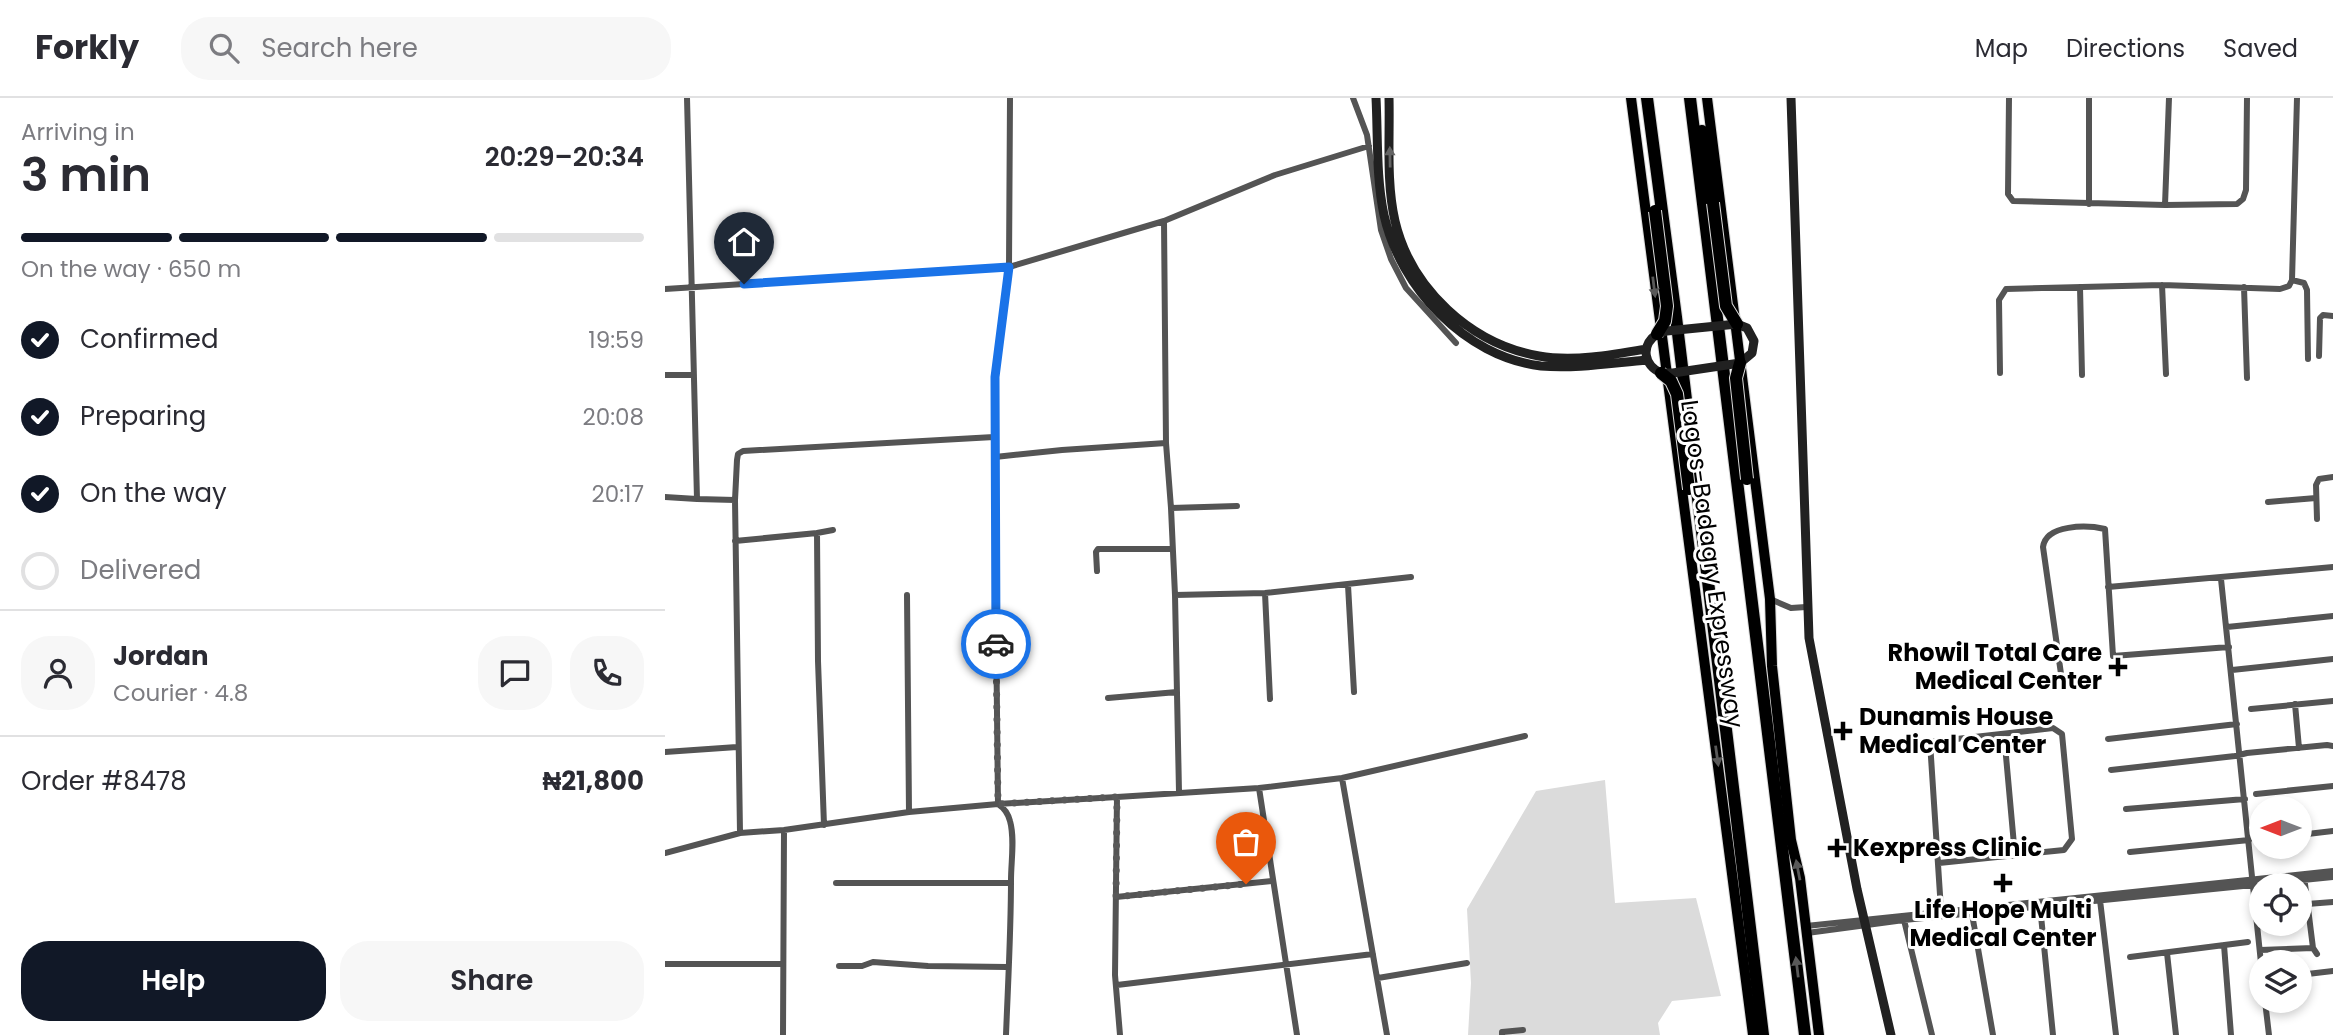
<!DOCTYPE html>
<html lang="en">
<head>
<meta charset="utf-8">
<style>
  :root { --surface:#fff; --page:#f7f7f7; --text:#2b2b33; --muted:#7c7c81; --line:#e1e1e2; --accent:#111827 }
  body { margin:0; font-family:Poppins,sans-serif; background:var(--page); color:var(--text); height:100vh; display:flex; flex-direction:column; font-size:26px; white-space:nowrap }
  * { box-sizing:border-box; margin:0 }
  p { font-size:23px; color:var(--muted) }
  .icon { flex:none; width:38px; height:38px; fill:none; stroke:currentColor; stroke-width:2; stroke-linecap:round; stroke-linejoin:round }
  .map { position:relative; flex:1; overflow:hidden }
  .side { display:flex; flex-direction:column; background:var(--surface); width:665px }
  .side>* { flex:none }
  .needle { width:46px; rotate:270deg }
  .tools { position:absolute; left:1584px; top:698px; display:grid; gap:14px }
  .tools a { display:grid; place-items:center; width:63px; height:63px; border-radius:50%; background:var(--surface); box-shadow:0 4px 10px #0003; font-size:35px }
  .pin { position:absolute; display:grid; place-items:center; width:60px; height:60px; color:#fff; margin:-72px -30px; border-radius:50% 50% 50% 0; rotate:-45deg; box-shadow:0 0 7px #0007 }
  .pin .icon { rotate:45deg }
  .courier { position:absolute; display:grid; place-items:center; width:70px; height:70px; margin:-35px; border:5px solid #1a73e8; border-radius:50%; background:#fff; color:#222; box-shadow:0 2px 9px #0007 }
  .headline em { font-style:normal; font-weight:600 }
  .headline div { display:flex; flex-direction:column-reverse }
  .headline { display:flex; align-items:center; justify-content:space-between; height:119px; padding:0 21px }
  h1 { font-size:46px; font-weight:600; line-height:52px }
  .bar { display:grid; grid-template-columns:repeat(4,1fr); gap:10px 7px; align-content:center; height:84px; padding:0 21px }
  .bar i { height:9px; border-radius:5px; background:var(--line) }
  .bar .current { background:var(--accent) }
  .bar p { grid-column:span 4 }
  .line { display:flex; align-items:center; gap:18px; padding:0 21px; border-top:2px solid var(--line) }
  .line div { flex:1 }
  .round { display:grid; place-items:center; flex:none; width:74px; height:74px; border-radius:28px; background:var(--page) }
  ol { padding:0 21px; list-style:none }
  li { display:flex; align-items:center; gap:21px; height:77px }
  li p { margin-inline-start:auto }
  li .icon { padding:7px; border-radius:50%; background:var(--accent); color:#fff; stroke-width:4 }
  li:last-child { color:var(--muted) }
  li i { width:38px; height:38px; border:4px solid var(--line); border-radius:50% }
  .primary-button { display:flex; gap:14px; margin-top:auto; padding:14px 21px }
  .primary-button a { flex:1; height:80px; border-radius:28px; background:var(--accent); color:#fff; font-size:28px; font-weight:600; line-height:80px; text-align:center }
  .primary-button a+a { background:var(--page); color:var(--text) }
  header { display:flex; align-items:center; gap:42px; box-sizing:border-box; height:98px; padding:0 35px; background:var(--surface); border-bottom:2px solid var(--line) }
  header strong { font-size:33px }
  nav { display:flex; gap:38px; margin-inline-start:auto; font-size:24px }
  .search { width:490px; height:63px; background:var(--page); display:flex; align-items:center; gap:18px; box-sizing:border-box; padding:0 24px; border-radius:28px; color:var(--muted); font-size:26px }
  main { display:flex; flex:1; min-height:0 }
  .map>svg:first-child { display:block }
  .green { fill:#dbdbdb }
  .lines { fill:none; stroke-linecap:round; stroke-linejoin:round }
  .primary-casing { stroke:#dbdbdb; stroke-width:12 }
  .highway-casing { stroke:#dbdbdb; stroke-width:14 }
  .street { stroke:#545454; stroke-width:6 }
  .secondary { stroke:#212121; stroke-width:9 }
  .primary { stroke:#000; stroke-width:10 }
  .highway { stroke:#000; stroke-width:12 }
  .highway-bridge-casing { stroke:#dbdbdb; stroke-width:14; stroke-linecap:butt }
  .secondary-bridge { stroke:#212121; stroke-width:9 }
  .highway-bridge { stroke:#000; stroke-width:12 }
  .oneway { fill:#646464 }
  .oneway2 { fill:#595959 }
  .done { stroke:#595959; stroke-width:7; stroke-dasharray:0 12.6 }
  .route { stroke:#1a73e8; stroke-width:9 }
  .poi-dot { fill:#000; stroke:#fff; stroke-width:2.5 }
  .labels { text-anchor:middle; stroke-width:6; stroke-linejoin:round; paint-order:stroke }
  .street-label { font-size:24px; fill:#000; stroke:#fff }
  .poi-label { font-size:24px; font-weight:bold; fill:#000; stroke:#fff; text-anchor:start }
</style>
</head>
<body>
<header>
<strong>Forkly</strong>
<div class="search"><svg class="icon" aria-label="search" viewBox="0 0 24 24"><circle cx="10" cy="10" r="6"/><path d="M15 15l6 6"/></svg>Search here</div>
<nav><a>Map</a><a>Directions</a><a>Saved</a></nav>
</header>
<main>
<section class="side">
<div class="headline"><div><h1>3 min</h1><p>Arriving in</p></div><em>20:29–20:34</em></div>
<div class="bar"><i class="current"></i><i class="current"></i><i class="current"></i><i></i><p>On the way · 650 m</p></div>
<ol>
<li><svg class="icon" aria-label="check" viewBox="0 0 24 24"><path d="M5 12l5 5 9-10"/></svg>Confirmed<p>19:59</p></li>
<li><svg class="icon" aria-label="check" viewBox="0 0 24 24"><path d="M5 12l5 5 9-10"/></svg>Preparing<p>20:08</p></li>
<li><svg class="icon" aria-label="check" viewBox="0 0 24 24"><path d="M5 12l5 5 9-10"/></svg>On the way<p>20:17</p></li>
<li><i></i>Delivered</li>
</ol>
<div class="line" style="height:126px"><a class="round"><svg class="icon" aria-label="person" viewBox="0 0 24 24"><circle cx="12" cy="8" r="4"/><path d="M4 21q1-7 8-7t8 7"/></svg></a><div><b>Jordan</b><p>Courier · 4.8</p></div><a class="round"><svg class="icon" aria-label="chat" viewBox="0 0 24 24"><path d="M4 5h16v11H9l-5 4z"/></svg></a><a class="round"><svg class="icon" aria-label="phone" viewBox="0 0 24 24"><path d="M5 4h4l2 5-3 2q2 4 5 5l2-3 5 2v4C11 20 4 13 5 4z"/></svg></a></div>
<div class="line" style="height:91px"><div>Order #8478</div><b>₦21,800</b></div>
<div class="primary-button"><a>Help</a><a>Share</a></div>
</section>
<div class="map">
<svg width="1668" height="937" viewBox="0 0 1668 937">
  <rect width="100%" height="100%" fill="#fff"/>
  <path class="green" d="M940,682L950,805L1031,800L1056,898L1007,903L993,925L995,937H803L806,885L802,811L871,693Z"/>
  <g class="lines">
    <defs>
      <path id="primary" d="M966,0L1088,937
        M1042,0L1105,501L1107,568L1126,742L1135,780L1154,937"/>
      <path id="highway" d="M982,0L1011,219L1098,937
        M1025,0L1140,937
        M1037,33L1048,105"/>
    </defs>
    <use href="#primary" class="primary-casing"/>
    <use href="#highway" class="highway-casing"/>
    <path class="street" d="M22,0L32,401L70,402L75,735
      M688,0L702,37L716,132L726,161L741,190L791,245
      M1344,0L1343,96L1348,103L1500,107L1572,106L1578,101L1581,92L1582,0
      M1424,106V0
      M1500,107L1504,0
      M499,123L501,345L506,410L510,497
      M1627,182L1639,185L1642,192L1643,261
      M1497,187L1501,276
      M1415,189L1417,277
      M1579,189L1582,280
      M0,191L344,169L499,123L610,77L704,48
      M1654,258L1655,220L1658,217L1668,218
      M1335,275L1334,202L1341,191L1497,187L1615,191L1624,188L1627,182L1632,0
      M0,277H29
      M330,359L397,352L501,345
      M0,399L32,401
      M70,402L72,362L73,356L78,353L329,339
      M1603,404L1651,400
      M506,410L572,408
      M1652,421L1651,387L1654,381L1668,379
      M152,435L168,432
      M70,443L152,435L153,563L159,727
      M432,473L431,454L433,451H507
      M1556,481L1596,865
      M683,487L689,594
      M1443,489L1668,469
      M600,495L605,601
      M242,497L244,714
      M1105,501L1126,510L1141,509
      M1562,529L1668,518
      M1567,572L1668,561
      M1398,590L1378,449C1381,426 1422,427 1440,431L1448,558L1564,549
      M443,600L512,594
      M1630,606L1634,650
      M1586,611L1668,603
      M1339,636L1350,758
      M1443,641L1572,626
      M0,654L72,649
      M1446,672L1570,658L1582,655L1662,647L1668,648
      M677,680L722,937
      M594,690L632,937
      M514,694L510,497L600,495L746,479
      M1591,696L1668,688
      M1461,711L1580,701
      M1634,737L1668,733
      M1465,754L1584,742
      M0,755L75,735L119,732L244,714L333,706L452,699
      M1274,765L1399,752L1407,741L1397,636L1388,630L1265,644L1276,812
      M1639,778L1648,850L1652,856
      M171,785H346
      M451,799L607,783
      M1435,802L1451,937
      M1642,806L1668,804
      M1375,808L1388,937
      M1307,816L1328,937
      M1239,822L1267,937
      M1141,828L1668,773
      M1142,835L1239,822L1668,779
      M1559,847L1566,937
      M1595,852L1648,850
      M1502,855L1511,937
      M1465,859L1583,844
      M0,866H117
      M174,868H197L208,864L263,868L342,869
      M1634,877L1668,873
      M713,880L802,865
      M452,887L708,856
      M1600,903L1604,937
      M118,937L119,732
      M341,937C343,885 346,833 346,782C346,763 350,741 345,723C343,715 339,710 333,706L329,339L330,279L344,169L345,0
      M455,937L450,877L452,699L594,690L677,680L860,638
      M837,937V934L858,932"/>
    <path class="secondary" d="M711,0C713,38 711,80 719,117C735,189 800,259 876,268C910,271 947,265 982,262
      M724,0C725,40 721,84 730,123C746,191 806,246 874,258C908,264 947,257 981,251
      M1126,0L1144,540L1192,791L1226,937
      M1072,226L1082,230L1089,243L1087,255L1075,265
      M992,236C975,248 979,267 996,275"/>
    <use href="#primary" class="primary"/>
    <use href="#highway" class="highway"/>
    <defs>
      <path id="highway-bridge" d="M1048,105L1061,208L1072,226
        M990,113L1002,208L1000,223L992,236
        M1075,265L1071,280L1082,381
        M996,275L1006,283L1012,296L1024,391"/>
    </defs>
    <use href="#highway-bridge" class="highway-bridge-casing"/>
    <path class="secondary-bridge" d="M992,236L1002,233L1072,226
      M996,275H1008L1075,265"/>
    <use href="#highway-bridge" class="highway-bridge"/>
  </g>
  <defs><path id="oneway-solid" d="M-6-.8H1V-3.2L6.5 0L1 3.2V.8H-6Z" transform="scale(1.75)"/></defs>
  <use class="oneway" href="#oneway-solid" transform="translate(725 59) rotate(-91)"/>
  <g class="oneway2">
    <use href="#oneway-solid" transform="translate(989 189) rotate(83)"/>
    <use href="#oneway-solid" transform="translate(1052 658) rotate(82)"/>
    <use href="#oneway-solid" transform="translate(1133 772) rotate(-101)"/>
    <use href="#oneway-solid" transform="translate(1132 869) rotate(-97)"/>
  </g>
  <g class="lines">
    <path class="done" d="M331,546L333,706L452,699L451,799L581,786"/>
    <path class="route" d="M79,186L344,169L330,279L331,546"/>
  </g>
  <g class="poi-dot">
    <path d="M1449.5 558.5h7v7h7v7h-7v7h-7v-7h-7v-7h7z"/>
    <path d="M1174.5 622.5h7v7h7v7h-7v7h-7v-7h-7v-7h7z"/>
    <path d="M1168.5 739.5h7v7h7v7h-7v7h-7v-7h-7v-7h7z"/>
    <path d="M1334.5 774.5h7v7h7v7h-7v7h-7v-7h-7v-7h7z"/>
  </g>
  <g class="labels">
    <g class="street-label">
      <text transform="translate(1047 466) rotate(82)" y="8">Lagos-Badagry Expressway</text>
    </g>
    <g class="poi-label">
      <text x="1437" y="563" text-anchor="end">Rhowil Total Care<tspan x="1437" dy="28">Medical Center</tspan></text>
      <text x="1194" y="627">Dunamis House<tspan x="1194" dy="28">Medical Center</tspan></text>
      <text x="1188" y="758">Kexpress Clinic</text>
      <text x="1338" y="820" text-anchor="middle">Life Hope Multi<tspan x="1338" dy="28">Medical Center</tspan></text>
    </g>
  </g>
</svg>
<div class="tools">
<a><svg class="needle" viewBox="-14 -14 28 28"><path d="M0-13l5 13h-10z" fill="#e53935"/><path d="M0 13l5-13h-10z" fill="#7c7c81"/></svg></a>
<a><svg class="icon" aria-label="locate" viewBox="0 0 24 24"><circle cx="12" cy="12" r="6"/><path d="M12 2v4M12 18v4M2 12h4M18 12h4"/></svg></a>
<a><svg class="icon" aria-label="layers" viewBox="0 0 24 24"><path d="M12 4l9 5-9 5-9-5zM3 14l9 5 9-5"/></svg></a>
</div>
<div class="pin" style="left:581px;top:786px;background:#ea580c"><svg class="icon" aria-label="bag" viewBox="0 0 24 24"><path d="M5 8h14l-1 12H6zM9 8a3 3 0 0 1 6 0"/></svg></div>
<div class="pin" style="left:79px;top:186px;background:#1f2937"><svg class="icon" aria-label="home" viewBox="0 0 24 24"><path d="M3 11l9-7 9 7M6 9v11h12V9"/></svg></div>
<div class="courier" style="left:331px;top:546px"><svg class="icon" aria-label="car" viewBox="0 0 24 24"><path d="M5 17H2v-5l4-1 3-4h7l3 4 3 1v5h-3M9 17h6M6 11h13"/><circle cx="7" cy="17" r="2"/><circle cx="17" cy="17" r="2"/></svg></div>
</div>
</main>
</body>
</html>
